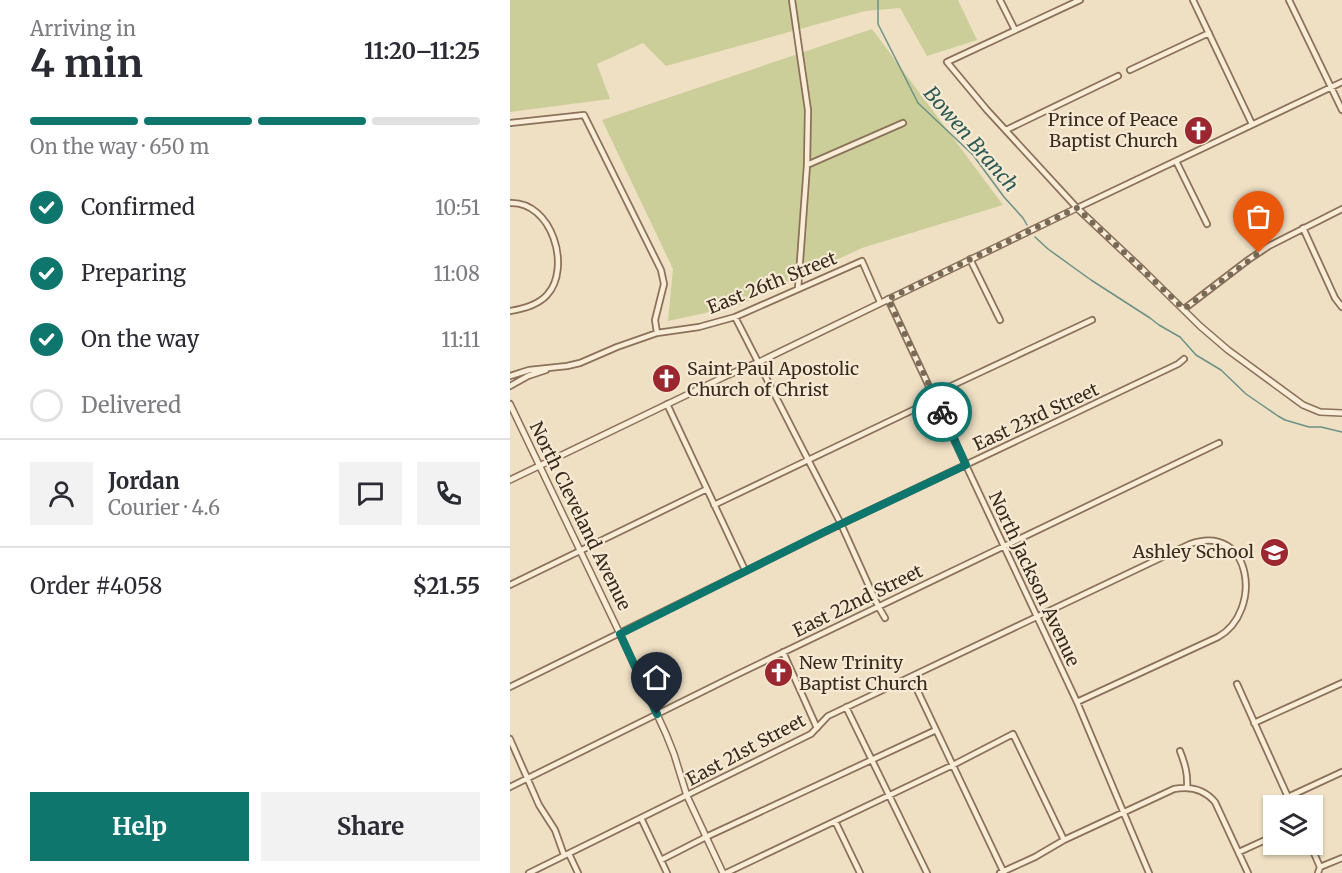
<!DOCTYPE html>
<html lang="en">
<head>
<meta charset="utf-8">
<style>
  :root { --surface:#fff; --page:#f2f2f3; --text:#2b2b33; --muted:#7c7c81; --line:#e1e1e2; --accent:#0f766e }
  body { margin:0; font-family:Merriweather,serif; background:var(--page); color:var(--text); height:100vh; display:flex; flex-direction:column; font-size:22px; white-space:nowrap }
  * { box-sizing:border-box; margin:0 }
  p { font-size:20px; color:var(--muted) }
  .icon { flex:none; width:33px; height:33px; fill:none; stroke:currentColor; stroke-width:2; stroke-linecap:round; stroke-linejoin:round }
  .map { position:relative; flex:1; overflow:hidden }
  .side { display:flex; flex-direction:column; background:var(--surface); width:510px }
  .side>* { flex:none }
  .fabs { position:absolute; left:753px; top:795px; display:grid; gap:12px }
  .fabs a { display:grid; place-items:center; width:60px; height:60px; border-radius:0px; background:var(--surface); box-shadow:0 2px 4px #0004; font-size:30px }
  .pin { position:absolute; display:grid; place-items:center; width:51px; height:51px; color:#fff; margin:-62px -26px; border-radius:50% 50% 50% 0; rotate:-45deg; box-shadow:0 0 6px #0007 }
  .pin .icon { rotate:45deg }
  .courier { position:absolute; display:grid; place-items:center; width:60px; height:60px; margin:-30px; border:4px solid #0f766e; border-radius:50%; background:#fff; color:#222; box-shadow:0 2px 8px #0007 }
  .overview em { font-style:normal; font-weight:700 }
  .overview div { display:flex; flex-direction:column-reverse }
  .overview { display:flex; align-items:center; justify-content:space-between; height:102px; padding:0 30px }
  h1 { font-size:39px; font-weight:700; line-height:45px }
  .bar { display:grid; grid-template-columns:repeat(4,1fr); gap:9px 6px; align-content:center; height:72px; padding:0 30px }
  .bar i { height:8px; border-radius:4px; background:var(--line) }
  .bar .current { background:var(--accent) }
  .bar p { grid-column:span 4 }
  .line { display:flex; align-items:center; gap:15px; padding:0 30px; border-top:2px solid var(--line) }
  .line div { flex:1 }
  .round { display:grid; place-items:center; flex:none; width:63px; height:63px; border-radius:0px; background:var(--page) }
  ol { padding:0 30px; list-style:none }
  li { display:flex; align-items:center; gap:18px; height:66px }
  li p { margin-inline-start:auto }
  li .icon { padding:6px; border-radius:50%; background:var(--accent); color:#fff; stroke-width:4 }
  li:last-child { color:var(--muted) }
  li i { width:33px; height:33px; border:3px solid var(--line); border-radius:50% }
  .cta { display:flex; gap:12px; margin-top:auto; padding:12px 30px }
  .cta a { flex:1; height:69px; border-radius:0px; background:var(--accent); color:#fff; font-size:24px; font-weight:700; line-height:69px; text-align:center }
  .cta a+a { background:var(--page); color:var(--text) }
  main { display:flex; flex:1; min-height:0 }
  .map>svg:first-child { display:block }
  .green { fill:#cbce98 }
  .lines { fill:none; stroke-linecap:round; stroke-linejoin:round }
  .stream { stroke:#6c9186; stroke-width:1.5 }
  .minor-casing { stroke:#8b715a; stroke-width:8 }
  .tertiary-casing { stroke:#8b715a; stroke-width:8 }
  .minor { stroke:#faedd8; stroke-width:4.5 }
  .tertiary { stroke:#faedd8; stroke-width:5 }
  .done { stroke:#796a58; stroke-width:6; stroke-dasharray:0 10.8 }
  .route { stroke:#0f766e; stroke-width:8 }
  .labels { text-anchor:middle; stroke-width:4.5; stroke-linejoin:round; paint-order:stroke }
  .poi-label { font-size:18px; fill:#3a2a1e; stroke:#f6ead4; text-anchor:end }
  .street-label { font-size:18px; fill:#3a2a1e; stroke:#f6ead4 }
  .water-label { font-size:20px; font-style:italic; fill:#2d5a54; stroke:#f6ead4 }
</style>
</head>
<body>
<main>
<section class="side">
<div class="overview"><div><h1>4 min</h1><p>Arriving in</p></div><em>11:20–11:25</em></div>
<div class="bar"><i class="current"></i><i class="current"></i><i class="current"></i><i></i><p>On the way · 650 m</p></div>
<ol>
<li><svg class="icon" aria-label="check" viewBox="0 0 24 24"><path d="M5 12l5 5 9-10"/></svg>Confirmed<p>10:51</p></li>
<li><svg class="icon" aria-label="check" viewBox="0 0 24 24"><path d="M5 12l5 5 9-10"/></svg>Preparing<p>11:08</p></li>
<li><svg class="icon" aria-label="check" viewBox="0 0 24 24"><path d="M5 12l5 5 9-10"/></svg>On the way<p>11:11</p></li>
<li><i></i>Delivered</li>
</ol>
<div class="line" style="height:108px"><a class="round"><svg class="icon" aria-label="person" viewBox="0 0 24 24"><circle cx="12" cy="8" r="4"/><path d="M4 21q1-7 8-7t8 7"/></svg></a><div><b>Jordan</b><p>Courier · 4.6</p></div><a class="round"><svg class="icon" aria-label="chat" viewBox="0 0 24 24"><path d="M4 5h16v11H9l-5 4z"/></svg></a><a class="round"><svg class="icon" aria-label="phone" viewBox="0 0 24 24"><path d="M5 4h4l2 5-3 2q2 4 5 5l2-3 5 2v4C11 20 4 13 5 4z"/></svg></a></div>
<div class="line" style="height:78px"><div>Order #4058</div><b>$21.55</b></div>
<div class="cta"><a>Help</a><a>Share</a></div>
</section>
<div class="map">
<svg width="832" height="873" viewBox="0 0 832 873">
  <rect width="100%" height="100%" fill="#efe0c4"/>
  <path class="green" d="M0,0H448L467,40L417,56L390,8L355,11L156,66L133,43L87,64L100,99L0,112Z
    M362,29L493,205L352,248L227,306L158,321L163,269L92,120Z"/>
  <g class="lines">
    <path class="stream" d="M368,0V24L408,103L463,155L494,197L513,218L517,225
      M525,237L538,249L581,280L640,318L649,325L670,337L686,355L711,370L736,394L768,416L775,420L799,427H811L832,432"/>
    <defs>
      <path id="minor" d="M282,0L298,110L297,165L288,289
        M490,0L505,30
        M570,0L437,62L477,110L567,208L832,82
        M683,0L742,124
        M779,0L832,110
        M620,70L699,33
        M0,123L74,115L151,270L154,284L145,320L147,333
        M496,130L608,76
        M666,161L697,224
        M297,165L393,123
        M0,203C42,201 62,268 37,295C28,305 13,309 0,311
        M793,228L825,298L832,307
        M460,259L490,320
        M378,299L567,702L639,873
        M674,309L738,260L759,246L832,209
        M225,317L331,524L368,606L375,618
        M0,376L19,370L57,366L70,363L107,347L147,333L189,327L225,317L352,261L370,302
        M0,386L18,376L36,370
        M424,394L582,320
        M157,404L235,570
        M204,505L426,399
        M0,585L197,489
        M273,652L307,728
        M401,677L494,873
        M727,684L782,806
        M0,687L331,524L668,364L674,359
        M336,707L417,873
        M744,723L832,683
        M0,739L29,805L45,830L54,855
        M670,751C675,764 678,774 677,787
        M0,787L224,676L709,443
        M778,797L832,772
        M131,818L157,873
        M325,821L350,873
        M800,844L810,867L808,873
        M729,852L764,836
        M59,854L68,873
        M151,860L196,837L426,730
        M810,867L832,858
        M19,873L301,734L318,716L680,544C743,522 753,612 708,637L567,702
        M216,873L443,765L503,734L554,840
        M490,873L525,857L554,840L664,789C680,786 694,789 705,802L738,873"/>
      <path id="tertiary" d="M0,404L110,634L156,734L164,754L177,796L213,873
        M0,480L218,375L249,362L567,208L633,270L690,326L718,350L793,405L810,412L832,413"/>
    </defs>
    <use href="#minor" class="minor-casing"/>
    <use href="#tertiary" class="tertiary-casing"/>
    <use href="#minor" class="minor"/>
    <use href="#tertiary" class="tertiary"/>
  </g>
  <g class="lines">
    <path class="done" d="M432,412L378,299L567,208L674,309L749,253"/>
    <path class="route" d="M147,714L110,634L312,533L456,465L432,412"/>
  </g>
  <defs>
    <symbol id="church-disc" viewBox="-11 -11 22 22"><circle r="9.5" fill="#9b2831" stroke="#f6ead4"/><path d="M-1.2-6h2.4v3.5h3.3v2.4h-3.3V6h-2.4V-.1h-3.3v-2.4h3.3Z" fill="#fff"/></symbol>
    <symbol id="school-disc" viewBox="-11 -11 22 22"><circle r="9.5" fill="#9b2831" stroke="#f6ead4"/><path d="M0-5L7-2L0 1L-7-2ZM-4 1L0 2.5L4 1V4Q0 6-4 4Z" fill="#fff"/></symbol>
  </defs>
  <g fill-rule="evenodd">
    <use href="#church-disc" x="672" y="114" width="33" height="33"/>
    <use href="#church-disc" x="140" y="362" width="33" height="33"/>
    <use href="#school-disc" x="748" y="536" width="33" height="33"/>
    <use href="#church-disc" x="252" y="656" width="33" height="33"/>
  </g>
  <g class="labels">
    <g class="poi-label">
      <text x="668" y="126">Prince of Peace<tspan x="668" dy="21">Baptist Church</tspan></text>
      <text x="177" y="375" text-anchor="start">Saint Paul Apostolic<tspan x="177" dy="21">Church of Christ</tspan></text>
      <text x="744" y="558">Ashley School</text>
      <text x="289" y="669" text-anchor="start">New Trinity<tspan x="289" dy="21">Baptist Church</tspan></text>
    </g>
    <g class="street-label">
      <text transform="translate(262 283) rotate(-22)" y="6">East 26th Street</text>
      <text transform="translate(526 417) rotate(-25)" y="6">East 23rd Street</text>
      <text transform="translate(70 516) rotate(64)" y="6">North Cleveland Avenue</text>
      <text transform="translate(524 579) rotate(65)" y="6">North Jackson Avenue</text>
      <text transform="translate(348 601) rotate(-26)" y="6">East 22nd Street</text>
      <text transform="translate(236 750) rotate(-28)" y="6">East 21st Street</text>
    </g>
    <g class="water-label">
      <text transform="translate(461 139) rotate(49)" y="7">Bowen Branch</text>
    </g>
  </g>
</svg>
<div class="fabs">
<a><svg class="icon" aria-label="layers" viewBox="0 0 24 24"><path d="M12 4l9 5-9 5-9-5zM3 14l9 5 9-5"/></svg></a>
</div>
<div class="pin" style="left:749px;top:253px;background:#ea580c"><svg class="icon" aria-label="bag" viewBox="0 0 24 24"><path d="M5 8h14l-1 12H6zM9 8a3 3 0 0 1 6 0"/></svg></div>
<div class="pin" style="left:147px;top:714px;background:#1f2937"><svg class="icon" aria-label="home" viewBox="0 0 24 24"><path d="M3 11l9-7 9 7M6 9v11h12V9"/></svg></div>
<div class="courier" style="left:432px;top:412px"><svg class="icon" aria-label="bike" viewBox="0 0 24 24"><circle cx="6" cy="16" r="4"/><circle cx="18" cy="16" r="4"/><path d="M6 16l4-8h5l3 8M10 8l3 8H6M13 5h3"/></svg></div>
</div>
</main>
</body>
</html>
